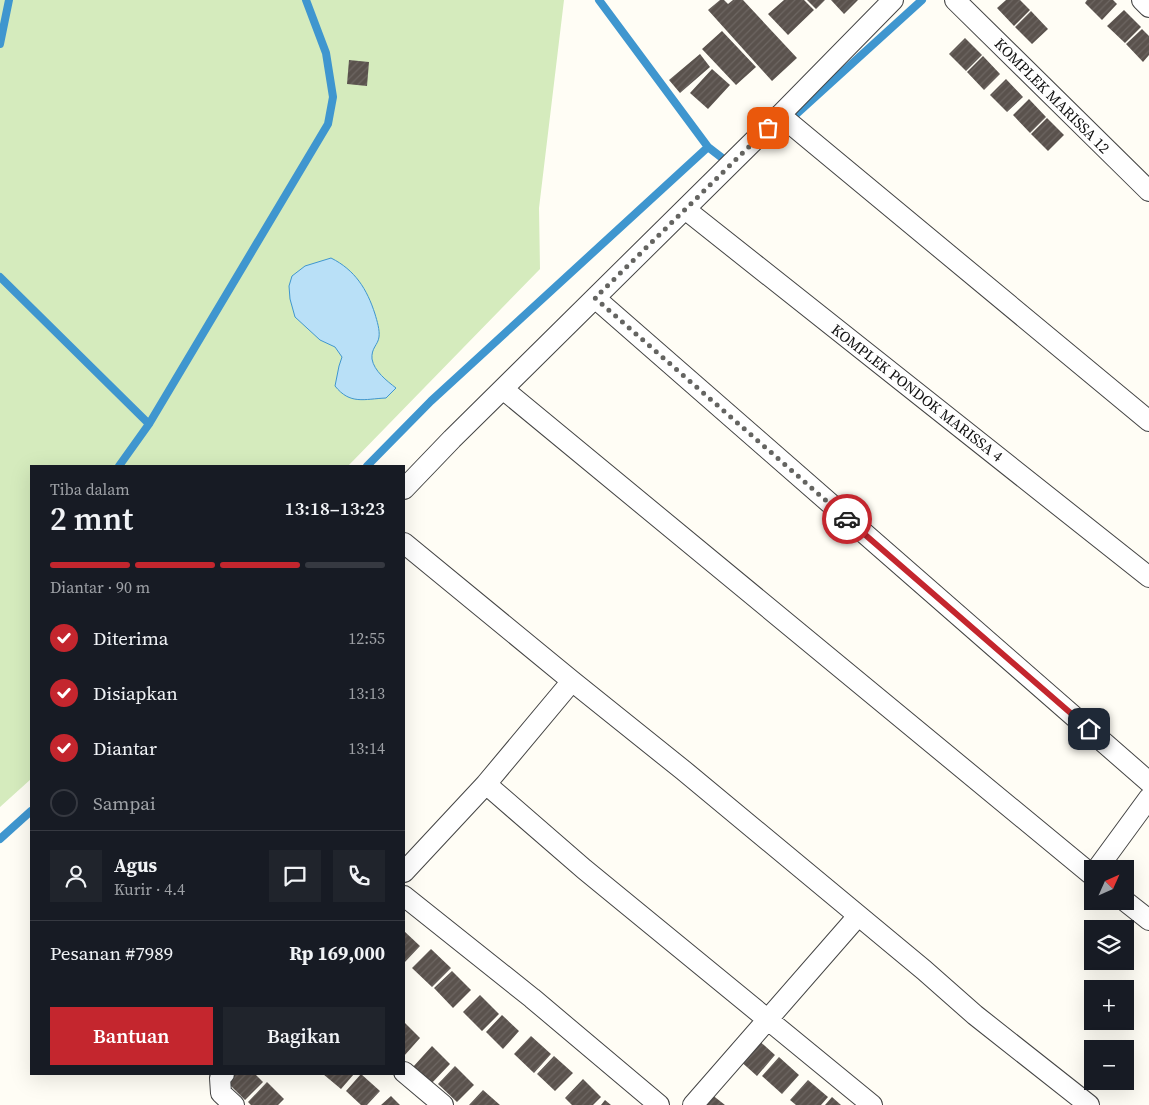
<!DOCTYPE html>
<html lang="id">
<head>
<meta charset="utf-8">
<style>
  :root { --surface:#171b24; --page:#20242c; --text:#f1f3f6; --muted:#9ea1a6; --line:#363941; --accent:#c4262e }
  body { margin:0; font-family:"Source Serif 4",serif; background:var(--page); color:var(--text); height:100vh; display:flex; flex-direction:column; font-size:19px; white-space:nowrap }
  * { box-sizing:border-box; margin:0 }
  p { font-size:16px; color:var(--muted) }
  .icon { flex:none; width:28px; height:28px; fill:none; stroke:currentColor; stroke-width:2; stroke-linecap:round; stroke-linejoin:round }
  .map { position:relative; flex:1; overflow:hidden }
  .side { position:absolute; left:30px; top:465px; width:375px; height:610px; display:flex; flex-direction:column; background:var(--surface); border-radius:0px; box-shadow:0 5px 20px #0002 }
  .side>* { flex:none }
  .needle { width:32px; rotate:45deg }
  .tools { position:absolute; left:1084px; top:860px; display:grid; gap:10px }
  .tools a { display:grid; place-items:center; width:50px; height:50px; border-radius:0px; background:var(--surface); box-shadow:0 5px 20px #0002; font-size:25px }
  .pin { position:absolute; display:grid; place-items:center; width:42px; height:42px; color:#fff; margin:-21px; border-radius:10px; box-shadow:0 2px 8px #0006 }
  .courier { position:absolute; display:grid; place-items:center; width:50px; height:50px; margin:-25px; border:4px solid #c4262e; border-radius:50%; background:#fff; color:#222; box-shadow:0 1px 6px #0007 }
  .summary em { font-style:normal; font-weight:600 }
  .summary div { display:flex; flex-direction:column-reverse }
  .summary { display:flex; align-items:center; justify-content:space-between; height:85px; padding:0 20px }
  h1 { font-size:32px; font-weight:600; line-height:38px }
  .bar { display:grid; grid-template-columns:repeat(4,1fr); gap:8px 5px; align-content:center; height:60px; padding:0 20px }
  .bar i { height:6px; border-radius:4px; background:var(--line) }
  .bar .current { background:var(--accent) }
  .bar p { grid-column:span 4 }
  .line { display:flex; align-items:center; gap:12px; padding:0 20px; border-top:1px solid var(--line) }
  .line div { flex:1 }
  .round { display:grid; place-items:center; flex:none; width:52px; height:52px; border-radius:0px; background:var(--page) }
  ol { padding:0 20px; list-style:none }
  li { display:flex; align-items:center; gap:15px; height:55px }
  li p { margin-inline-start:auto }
  li .icon { padding:5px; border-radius:50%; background:var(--accent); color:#fff; stroke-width:4 }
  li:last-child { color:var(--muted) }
  li i { width:28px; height:28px; border:2px solid var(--line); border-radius:50% }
  .action { display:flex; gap:10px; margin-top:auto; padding:10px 20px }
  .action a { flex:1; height:58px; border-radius:0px; background:var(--accent); color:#fff; font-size:20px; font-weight:600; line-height:58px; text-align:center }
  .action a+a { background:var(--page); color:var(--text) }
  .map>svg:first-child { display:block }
  .grass { fill:#d5ebbd }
  .water { fill:#b9e0f7; stroke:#3f96cf }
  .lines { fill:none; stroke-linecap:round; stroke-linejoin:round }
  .stream { stroke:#3f96cf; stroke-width:8 }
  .building { fill:url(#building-hatch) }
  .street-casing { stroke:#444; stroke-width:22 }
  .street { stroke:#fff; stroke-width:20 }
  .done { stroke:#646461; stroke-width:5; stroke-dasharray:0 9 }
  .route { stroke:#c4262e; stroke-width:6 }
  .labels { text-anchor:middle; stroke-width:5; stroke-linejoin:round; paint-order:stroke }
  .street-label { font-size:15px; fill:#111; stroke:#fff }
</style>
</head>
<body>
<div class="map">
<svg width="1149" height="1105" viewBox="0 0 1149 1105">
  <defs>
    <pattern id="building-hatch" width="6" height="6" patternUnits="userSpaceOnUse" patternTransform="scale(1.25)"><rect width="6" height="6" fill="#5a524d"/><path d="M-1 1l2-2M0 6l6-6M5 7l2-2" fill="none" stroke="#6d6662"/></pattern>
  </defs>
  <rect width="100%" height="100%" fill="#fffdf5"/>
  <path class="grass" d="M0,0H564L539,208L540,269L348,466H31V779L0,807Z"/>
  <path class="water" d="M331,258C355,270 367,289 375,314C377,321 380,330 379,337C378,345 371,348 372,359C374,371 387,381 396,388L386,398C364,399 350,405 335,386L339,366L342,357L335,347L320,340L295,317L290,299L289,286L292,276L305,266Z"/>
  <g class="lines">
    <path class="stream" d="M599,0L708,147L730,164
      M0,44L9,0
      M770,138L922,0
      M0,277L149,424
      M119,466L149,424L328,124L333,97L326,53L306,0
      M367,466L431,401L708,147
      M0,839L31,811"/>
  </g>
  <path class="building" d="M720,0H724L728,4L733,0H743L797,58L772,81L708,10Z
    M784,0H804L814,10L788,35L768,14Z
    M807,0H825L816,9Z
    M831,0H858L844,14Z
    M1006,0H1020L1030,10L1014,26L997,8Z
    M1087,0H1113L1117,4L1102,20L1085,3Z
    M1124,10L1141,27L1125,43L1107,26Z
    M1031,11L1048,29L1032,44L1015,27Z
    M1142,29L1149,36V55L1143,62L1126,44Z
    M722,31L756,67L736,85L702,49Z
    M965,38L982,55L966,71L949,54Z
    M700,54L710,67L680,93L669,80Z
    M983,56L1000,74L984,90L967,72Z
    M349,60L369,62L367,86L347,84Z
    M712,69L730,85L708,109L690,93Z
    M1006,79L1023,97L1007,112L990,95Z
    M1029,99L1046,117L1030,133L1013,115Z
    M1047,118L1064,135L1048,151L1031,134Z
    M404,931L420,946L404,963Z
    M431,949L451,968L432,987L412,968Z
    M452,971L471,990L453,1008L434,988Z
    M480,995L499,1014L482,1031L463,1012Z
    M502,1015L519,1031L503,1049L486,1032Z
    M404,1022L420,1038L404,1056Z
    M531,1036L551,1054L534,1073L514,1054Z
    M756,1038L775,1055L757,1076L738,1059Z
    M432,1046L450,1064L431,1084L413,1067Z
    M554,1056L573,1073L555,1091L537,1074Z
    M779,1057L799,1075L782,1094L762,1076Z
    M455,1066L474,1085L457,1102L438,1084Z
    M234,1074H255L263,1082L245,1100L226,1081Z
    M323,1074H354L341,1089Z
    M361,1074L380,1091L367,1105H361L346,1091Z
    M583,1079L601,1097L593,1105H572L565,1098Z
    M808,1080L828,1097L821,1105H796L790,1100Z
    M267,1082L284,1099L278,1105H251L248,1102Z
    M483,1090L500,1105H469Z
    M711,1094L725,1105H702Z
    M391,1096L400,1105H381Z
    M832,1097L841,1105H825Z
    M605,1100L611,1105H601Z"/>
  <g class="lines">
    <defs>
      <path id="street" d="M955,0L1149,191
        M1142,0L1149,7
        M780,115L1149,421
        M685,209L1149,577
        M595,298L1149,782
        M503,389L1092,875
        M404,489L452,439L780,115L893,0
        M404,543L572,681L683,770L924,970L975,1015L1089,1105
        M486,784L584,869L872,1105
        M1097,869L1149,798
        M404,872L486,784L572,681
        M404,896L532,998L659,1105
        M1125,901L1149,920
        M404,1072L443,1105
        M224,1074L220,1078L221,1093L234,1105
        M693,1105L858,916"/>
    </defs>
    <use href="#street" class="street-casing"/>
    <use href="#street" class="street"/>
  </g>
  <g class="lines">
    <path class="done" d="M768,128L595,298L847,519"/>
    <path class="route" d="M847,519L1089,729"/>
  </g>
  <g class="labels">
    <g class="street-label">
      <text transform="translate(1052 96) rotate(45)" y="5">KOMPLEK MARISSA 12</text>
      <text transform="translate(917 393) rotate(38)" y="5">KOMPLEK PONDOK MARISSA 4</text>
    </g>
  </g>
</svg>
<div class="tools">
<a><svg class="needle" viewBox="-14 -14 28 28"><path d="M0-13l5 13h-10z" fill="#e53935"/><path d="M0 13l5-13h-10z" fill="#9ea1a6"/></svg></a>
<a><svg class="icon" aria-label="layers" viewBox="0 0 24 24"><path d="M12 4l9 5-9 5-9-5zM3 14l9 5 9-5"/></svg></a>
<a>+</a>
<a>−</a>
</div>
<div class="pin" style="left:768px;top:128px;background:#ea580c"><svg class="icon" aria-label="bag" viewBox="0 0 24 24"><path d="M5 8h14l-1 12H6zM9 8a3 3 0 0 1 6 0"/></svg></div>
<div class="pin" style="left:1089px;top:729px;background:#1f2937"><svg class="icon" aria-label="home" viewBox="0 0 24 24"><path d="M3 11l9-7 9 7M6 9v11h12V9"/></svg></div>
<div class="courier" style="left:847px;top:519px"><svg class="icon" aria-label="car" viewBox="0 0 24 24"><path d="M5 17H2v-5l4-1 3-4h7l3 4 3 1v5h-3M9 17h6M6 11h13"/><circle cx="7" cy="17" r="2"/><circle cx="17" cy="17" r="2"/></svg></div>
<section class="side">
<div class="summary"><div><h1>2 mnt</h1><p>Tiba dalam</p></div><em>13:18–13:23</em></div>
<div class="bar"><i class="current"></i><i class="current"></i><i class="current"></i><i></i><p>Diantar · 90 m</p></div>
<ol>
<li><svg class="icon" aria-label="check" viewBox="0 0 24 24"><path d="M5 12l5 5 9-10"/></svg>Diterima<p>12:55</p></li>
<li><svg class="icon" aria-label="check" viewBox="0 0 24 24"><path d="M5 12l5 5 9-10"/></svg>Disiapkan<p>13:13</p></li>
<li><svg class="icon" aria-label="check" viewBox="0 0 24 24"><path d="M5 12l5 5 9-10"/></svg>Diantar<p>13:14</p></li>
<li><i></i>Sampai</li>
</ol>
<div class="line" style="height:90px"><a class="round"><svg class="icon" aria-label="person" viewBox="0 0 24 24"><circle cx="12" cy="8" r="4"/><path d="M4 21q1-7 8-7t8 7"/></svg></a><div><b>Agus</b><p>Kurir · 4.4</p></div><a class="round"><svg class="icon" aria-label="chat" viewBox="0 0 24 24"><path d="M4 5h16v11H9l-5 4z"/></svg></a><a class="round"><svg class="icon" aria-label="phone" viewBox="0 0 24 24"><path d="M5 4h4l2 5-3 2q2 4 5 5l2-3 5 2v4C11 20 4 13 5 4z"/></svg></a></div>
<div class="line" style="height:65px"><div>Pesanan #7989</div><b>Rp 169,000</b></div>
<div class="action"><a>Bantuan</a><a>Bagikan</a></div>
</section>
</div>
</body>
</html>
